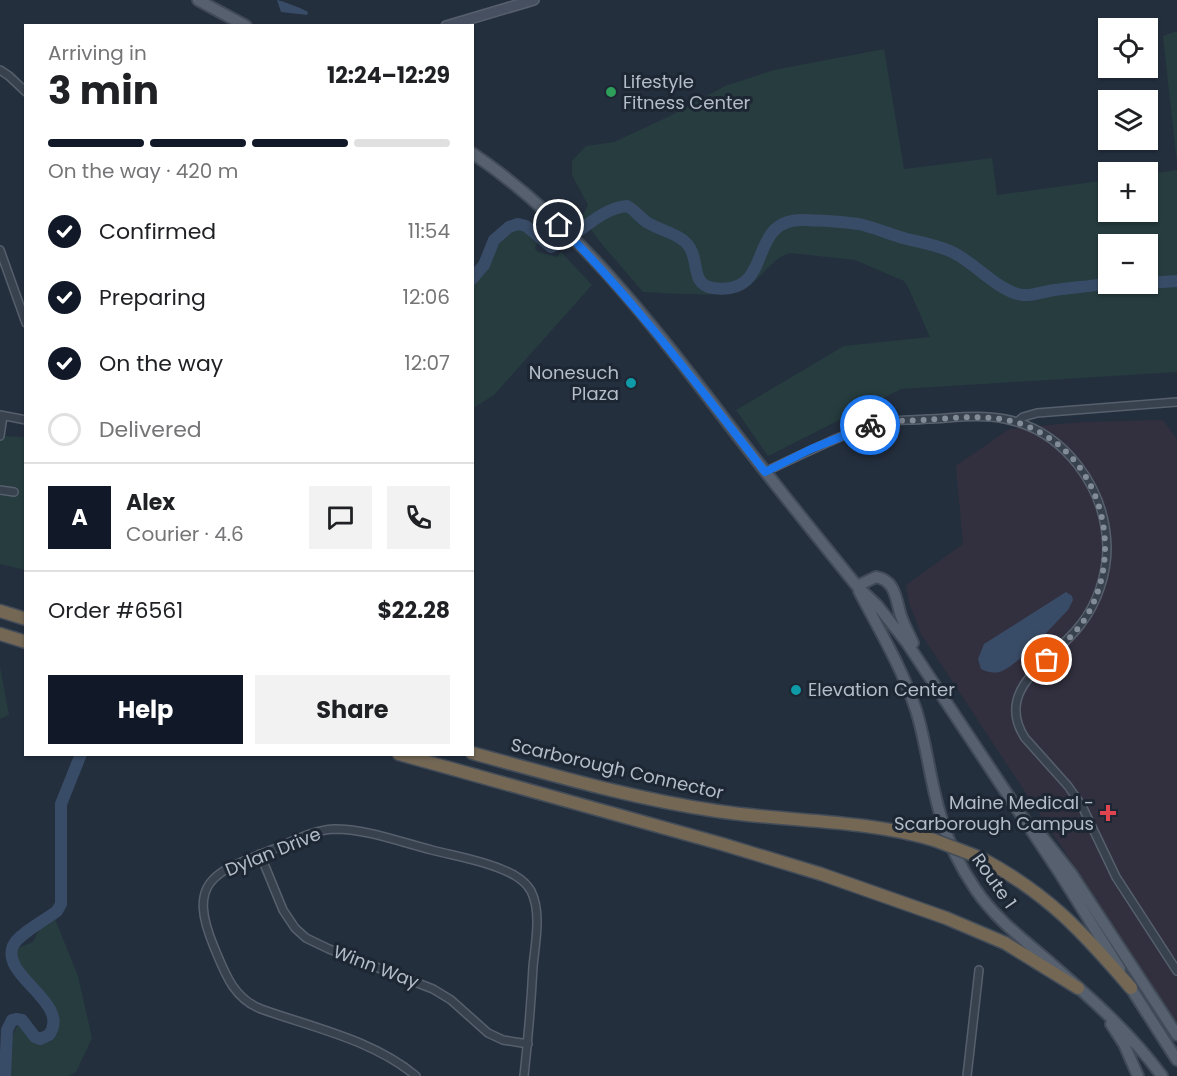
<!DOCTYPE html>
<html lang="en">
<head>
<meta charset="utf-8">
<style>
  :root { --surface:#fff; --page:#f2f2f2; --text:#202124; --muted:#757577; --line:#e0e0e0; --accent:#111827 }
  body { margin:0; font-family:Poppins,sans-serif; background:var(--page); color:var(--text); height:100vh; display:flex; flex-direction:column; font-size:22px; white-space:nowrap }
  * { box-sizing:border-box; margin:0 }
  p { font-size:20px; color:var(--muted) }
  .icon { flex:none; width:33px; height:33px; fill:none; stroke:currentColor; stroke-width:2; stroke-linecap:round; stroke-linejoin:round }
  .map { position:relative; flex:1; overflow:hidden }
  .drawer { position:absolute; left:24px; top:24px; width:450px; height:732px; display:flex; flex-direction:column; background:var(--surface); border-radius:0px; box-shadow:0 2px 4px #0004 }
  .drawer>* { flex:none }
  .tools { position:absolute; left:1098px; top:18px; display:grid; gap:12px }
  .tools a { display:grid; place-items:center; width:60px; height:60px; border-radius:0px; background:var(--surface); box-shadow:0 2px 4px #0004; font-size:30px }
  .pin { position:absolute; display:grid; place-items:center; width:51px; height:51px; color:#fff; margin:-26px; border:3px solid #fff; border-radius:50%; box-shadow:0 2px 6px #0007 }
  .courier { position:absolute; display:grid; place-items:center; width:60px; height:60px; margin:-30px; border:4px solid #1a73e8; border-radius:50%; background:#fff; color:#222; box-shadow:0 2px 8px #0007 }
  .overview em { font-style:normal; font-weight:700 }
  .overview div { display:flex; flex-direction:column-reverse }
  .overview { display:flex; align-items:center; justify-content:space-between; height:102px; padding:0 24px }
  h1 { font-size:39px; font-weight:700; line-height:45px }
  .bar { display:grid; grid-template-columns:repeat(4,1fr); gap:9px 6px; align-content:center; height:72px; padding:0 24px }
  .bar i { height:8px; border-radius:4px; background:var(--line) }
  .bar .active { background:var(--accent) }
  .bar p { grid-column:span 4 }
  .line { display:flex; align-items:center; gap:15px; padding:0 24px; border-top:2px solid var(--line) }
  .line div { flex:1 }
  .round { display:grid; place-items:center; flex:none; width:63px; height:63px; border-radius:0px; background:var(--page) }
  ol { padding:0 24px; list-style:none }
  li { display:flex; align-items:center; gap:18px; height:66px }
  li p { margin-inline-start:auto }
  li .icon { padding:6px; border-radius:50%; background:var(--accent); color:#fff; stroke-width:4 }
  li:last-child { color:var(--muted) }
  li i { width:33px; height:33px; border:3px solid var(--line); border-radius:50% }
  .button { display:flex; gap:12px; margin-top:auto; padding:12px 24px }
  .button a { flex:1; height:69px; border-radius:0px; background:var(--accent); color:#fff; font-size:24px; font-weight:700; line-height:69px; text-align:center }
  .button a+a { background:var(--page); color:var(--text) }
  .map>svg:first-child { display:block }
  .medical { fill:#32303f }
  .green { fill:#263c3f; fill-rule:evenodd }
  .water { fill:#394c67 }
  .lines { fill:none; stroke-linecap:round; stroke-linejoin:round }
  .river { stroke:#394c67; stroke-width:12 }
  .street-casing { stroke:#565f6c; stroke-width:10 }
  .secondary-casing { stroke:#565f6c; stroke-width:12 }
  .primary-casing { stroke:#414a57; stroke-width:14 }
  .highway-casing { stroke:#434c59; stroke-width:15 }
  .street { stroke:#38414e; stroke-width:7 }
  .secondary { stroke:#465061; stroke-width:9 }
  .primary { stroke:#56606e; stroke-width:10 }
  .highway { stroke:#746855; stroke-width:12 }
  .highway-bridge-casing { stroke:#434c59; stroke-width:15; stroke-linecap:butt }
  .highway-bridge { stroke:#746855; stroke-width:12 }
  .done { stroke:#828b98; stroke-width:6; stroke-dasharray:0 10.8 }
  .route { stroke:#1a73e8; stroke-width:8 }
  .leisure-dot { fill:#2e9e5b; stroke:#1d2633; stroke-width:2 }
  .culture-dot { fill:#0f9aa8; stroke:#1d2633; stroke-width:2 }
  .health-dot { fill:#e0444e; stroke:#1d2633; stroke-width:2 }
  .labels { text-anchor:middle; stroke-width:6; stroke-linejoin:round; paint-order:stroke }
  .poi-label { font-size:18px; fill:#b4bcc9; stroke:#1d2633; text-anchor:start }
  .street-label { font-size:18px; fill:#b4bcc9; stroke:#1d2633 }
</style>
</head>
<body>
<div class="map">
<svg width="1177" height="1076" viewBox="0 0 1177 1076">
  <rect width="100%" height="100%" fill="#242f3e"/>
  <path class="medical" d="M1163,420L1177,439V1026L1144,972L921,634L909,603L906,585L963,544L956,466L1009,429L1083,422Z"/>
  <path class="green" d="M1177,31V164L1163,36Z
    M884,49L904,169L992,158L997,195L1108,180V212H1148V174L1177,170V372L901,389L768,456L736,410L844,346L930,337L908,287L904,281L855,260L790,253C771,258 761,281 742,290C725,298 665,293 643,292L600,242L582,217L588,205L572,175V161L586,146L614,142L670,116L725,86L774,70ZM1148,244V284H1108V244Z
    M517,229L527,230L530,235L539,239L540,242L536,245L535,248L538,252L557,257L561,252L592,285L494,395L473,408V281L485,274L490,253L497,242Z
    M0,436L25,437V570L0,564Z
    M0,667L9,715L0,719Z
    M50,919H55L78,976L92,1038L76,1072L68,1076H9L12,1037L17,1026L21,1024L29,1034V1039L41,1044L51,1041L57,1034C62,993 25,988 16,954L18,948L33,942L40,927Z"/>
  <path class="water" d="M277,0C280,0 306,10 308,12L307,15L281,12Z
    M1066,592L1072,596L1073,600L1068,610C1053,625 1021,662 1004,670C997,674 988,673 981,669L978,659L984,644Z"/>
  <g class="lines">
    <path class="river" d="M472,279L484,265L494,240L509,227L518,224L526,226L551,247C578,238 597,209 627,206C635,210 640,218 648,223C661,231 682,234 690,248C699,262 691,285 713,288C777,297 744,218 804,220C823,221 844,221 863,225C878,229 892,235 907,239C921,242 936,245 950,251C974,261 999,293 1023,295C1033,296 1045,291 1055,290C1073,287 1090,287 1108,283
      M1148,283L1177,281
      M5,1076L7,1030L12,1020L16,1019L22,1020L35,1037L40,1039L49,1035C72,1003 0,976 13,946C17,935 47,919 57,911L61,904V804L81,754"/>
    <defs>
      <path id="street" d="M0,70L9,76L26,92
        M0,250L26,323
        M0,415L26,420
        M1017,422L1023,417L1037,413L1177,402
        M0,436L3,416
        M765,472C787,461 809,451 831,441C844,436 856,429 869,425C888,419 908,421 928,419C953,418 980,414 1005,419C1065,431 1106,488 1107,548C1107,574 1097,604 1081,624C1056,659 992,687 1025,738L1068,786L1082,806L1116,877L1177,971
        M0,490L14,492
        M260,854L283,910L295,928L306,938L329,949L433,989L451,1000L488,1033L503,1040L528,1044
        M416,1076C373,1040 314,1028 261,1009C233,998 225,973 214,947C185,878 218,871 274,849C293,841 313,830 334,829C367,829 400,842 432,850C459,857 490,862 514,875C521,879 527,884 531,891C542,913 535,944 533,967C531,1003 528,1040 524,1076
        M967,1076L979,970"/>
      <path id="secondary" d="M446,26L534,0"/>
      <path id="primary" d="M198,0L246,26
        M472,153C576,223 655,328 730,426C771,480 814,533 857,586L877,605L907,643L1061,875L1120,969
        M857,586L876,577C896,580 896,601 901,616C904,625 909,634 913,643
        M859,591C880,631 902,668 916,710C927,745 930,782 941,817C948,842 961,868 976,890C997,921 1027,942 1054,966C1093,1000 1132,1035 1162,1076
        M1041,835L1071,873L1177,1035
        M1127,982L1177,1060
        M1111,1024L1124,1044L1138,1076"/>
      <path id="highway" d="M0,611L26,619
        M0,634L26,642
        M472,753C553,775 634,799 717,811C789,822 863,819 934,840
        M399,754L722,844L821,874L946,918L1005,943L1078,988
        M981,858C1048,894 1082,931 1131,988"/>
    </defs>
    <use href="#street" class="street-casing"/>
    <use href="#secondary" class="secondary-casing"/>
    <use href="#primary" class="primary-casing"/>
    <use href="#highway" class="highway-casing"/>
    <use href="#street" class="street"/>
    <use href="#secondary" class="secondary"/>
    <use href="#primary" class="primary"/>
    <use href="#highway" class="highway"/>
    <defs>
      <path id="highway-bridge" d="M934,840L981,858"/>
    </defs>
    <use href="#highway-bridge" class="highway-bridge-casing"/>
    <use href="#highway-bridge" class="highway-bridge"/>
  </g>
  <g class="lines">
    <path class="done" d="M870,425C888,420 906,421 925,420C957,418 993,413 1024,425C1099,453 1125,545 1089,612C1079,631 1062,645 1047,660"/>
    <path class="route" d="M559,225C635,301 699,387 765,472L811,449L870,425"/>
  </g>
  <circle class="leisure-dot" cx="611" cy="92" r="6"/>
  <g class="culture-dot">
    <circle cx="631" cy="383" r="6"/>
    <circle cx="796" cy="690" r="6"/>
  </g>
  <path class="health-dot" d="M1105 804h6v6h6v6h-6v6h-6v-6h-6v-6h6z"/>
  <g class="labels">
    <g class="poi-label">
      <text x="623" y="88">Lifestyle<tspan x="623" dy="21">Fitness Center</tspan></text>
      <text x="619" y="379" text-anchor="end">Nonesuch<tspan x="619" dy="21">Plaza</tspan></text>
      <text x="808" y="696">Elevation Center</text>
      <text x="1094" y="809" text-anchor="end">Maine Medical -<tspan x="1094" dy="21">Scarborough Campus</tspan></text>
    </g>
    <g class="street-label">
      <text transform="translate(617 769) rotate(13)" y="6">Scarborough Connector</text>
      <text transform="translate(273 852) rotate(-22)" y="6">Dylan Drive</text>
      <text transform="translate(994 881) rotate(55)" y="6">Route 1</text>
      <text transform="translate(376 967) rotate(21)" y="6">Winn Way</text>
    </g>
  </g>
</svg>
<div class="tools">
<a><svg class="icon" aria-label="locate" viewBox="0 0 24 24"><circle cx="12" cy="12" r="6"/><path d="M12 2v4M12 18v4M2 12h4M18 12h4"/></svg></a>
<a><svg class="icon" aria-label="layers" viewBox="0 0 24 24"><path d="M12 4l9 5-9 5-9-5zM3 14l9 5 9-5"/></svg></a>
<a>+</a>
<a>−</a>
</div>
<div class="pin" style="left:1047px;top:660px;background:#ea580c"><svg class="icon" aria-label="bag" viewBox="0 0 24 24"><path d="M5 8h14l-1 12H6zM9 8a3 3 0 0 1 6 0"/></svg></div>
<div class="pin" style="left:559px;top:225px;background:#1f2937"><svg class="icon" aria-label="home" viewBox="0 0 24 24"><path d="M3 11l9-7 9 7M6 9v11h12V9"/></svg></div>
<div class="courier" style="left:870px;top:425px"><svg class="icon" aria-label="bike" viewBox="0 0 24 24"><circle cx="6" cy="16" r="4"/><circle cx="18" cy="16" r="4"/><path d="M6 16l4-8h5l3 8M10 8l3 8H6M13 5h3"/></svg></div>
<section class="drawer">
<div class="overview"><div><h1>3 min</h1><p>Arriving in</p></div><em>12:24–12:29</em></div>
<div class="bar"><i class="active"></i><i class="active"></i><i class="active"></i><i></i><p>On the way · 420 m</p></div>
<ol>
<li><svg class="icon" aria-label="check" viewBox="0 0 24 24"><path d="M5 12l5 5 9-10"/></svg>Confirmed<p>11:54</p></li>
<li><svg class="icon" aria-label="check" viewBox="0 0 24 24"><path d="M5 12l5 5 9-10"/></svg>Preparing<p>12:06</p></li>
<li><svg class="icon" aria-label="check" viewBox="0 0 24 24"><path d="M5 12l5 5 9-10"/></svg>On the way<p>12:07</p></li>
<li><i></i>Delivered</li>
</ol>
<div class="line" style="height:108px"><b class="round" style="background:var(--accent);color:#fff">A</b><div><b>Alex</b><p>Courier · 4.6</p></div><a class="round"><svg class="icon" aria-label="chat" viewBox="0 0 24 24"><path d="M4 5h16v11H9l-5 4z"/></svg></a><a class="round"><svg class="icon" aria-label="phone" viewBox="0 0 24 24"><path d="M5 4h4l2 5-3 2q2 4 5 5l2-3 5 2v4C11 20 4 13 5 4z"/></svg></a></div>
<div class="line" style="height:78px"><div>Order #6561</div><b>$22.28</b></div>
<div class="button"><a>Help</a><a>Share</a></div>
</section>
</div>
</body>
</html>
